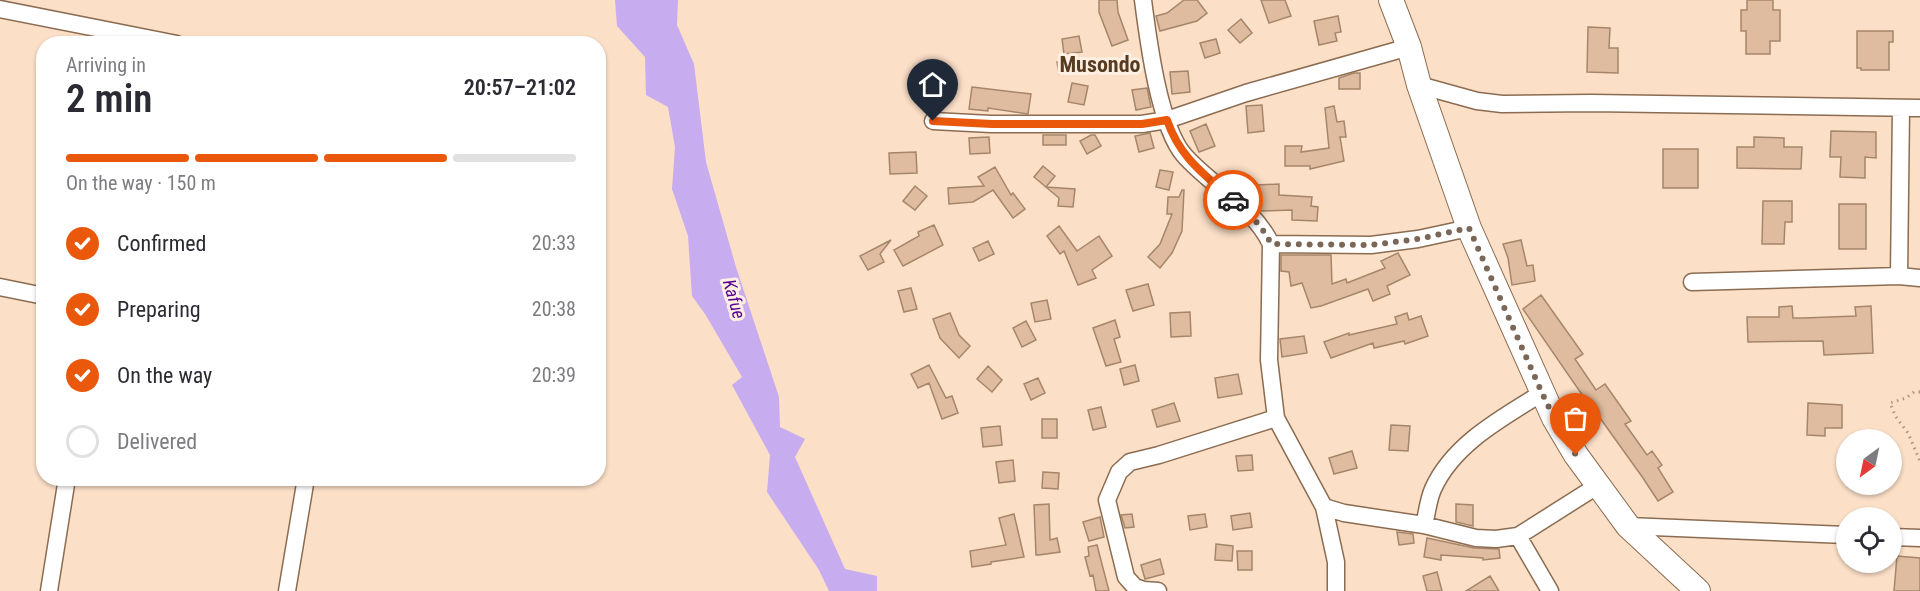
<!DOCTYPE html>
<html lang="en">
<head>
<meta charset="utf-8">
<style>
  :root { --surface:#fff; --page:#f2f2f3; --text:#2b2b33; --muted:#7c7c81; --line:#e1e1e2; --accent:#ea580c }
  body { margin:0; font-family:"Roboto Condensed",sans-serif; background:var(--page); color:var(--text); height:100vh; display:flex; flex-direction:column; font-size:22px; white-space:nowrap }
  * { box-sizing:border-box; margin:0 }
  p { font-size:20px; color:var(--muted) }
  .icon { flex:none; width:33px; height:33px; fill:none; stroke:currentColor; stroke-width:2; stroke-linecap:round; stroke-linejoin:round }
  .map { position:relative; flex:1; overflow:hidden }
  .sheet { position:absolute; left:36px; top:36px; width:570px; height:450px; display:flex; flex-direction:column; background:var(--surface); border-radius:24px; box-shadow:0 2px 4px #0004 }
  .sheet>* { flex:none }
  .needle { width:39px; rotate:213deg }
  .buttons { position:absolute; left:1836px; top:429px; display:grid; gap:12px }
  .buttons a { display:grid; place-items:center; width:66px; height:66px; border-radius:50%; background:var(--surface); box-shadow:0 2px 4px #0004; font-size:30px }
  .pin { position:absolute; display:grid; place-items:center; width:51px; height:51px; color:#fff; margin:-62px -26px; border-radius:50% 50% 50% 0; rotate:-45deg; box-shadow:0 0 6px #0007 }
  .pin .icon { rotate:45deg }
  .courier { position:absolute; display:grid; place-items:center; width:60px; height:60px; margin:-30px; border:4px solid #ea580c; border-radius:50%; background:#fff; color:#222; box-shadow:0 2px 8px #0007 }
  .head em { font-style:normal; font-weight:600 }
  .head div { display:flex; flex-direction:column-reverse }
  .head { display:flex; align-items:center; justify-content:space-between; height:102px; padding:0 30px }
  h1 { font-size:39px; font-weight:600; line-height:45px }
  .bar { display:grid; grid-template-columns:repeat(4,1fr); gap:9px 6px; align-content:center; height:72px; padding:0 30px }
  .bar i { height:8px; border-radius:4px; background:var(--line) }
  .bar .selected { background:var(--accent) }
  .bar p { grid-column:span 4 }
  ol { padding:0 30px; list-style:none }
  li { display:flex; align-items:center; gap:18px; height:66px }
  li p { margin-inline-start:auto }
  li .icon { padding:6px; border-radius:50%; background:var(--accent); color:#fff; stroke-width:4 }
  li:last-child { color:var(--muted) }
  li i { width:33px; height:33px; border:3px solid var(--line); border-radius:50% }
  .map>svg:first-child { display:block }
  .water { fill:#c7adf0 }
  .building { fill:#dfbc9f; stroke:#a6866a; stroke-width:1.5 }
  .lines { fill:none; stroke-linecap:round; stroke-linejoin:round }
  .street-casing { stroke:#8b6c51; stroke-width:19 }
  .secondary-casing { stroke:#8b6c51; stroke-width:26 }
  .path { stroke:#ad9784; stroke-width:3; stroke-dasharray:1.5 4.5; stroke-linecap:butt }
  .street { stroke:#fff; stroke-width:16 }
  .secondary { stroke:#fff; stroke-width:24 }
  .done { stroke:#7a6758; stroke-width:6; stroke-dasharray:0 10.8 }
  .route { stroke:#ea580c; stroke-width:8 }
  .labels { text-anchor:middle; stroke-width:6; stroke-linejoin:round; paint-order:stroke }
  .water-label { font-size:18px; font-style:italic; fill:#54008f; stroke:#feefe3 }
  .district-label { font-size:22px; font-weight:bold; fill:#573b21; stroke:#feefe3 }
</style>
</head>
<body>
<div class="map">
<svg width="1920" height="591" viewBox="0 0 1920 591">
  <rect width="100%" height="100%" fill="#fbdfc7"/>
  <path class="water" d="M615,0H678L677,25L694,64L706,162L736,267L779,397L780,427L805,439L795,457L845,569L877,576V591H829L819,570L767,492L770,455L732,385L742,377L705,314L692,296L688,236L672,189L675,147L668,107L646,95L645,57L617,26Z"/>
  <path class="building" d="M1099,0H1117L1118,12L1128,40L1112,46L1099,12Z
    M1184,0H1197L1207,13L1197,21L1160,31L1156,16L1167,13Z
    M1261,0H1285L1291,16L1269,23Z
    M1747,0H1773V10H1780V41H1770V54H1746V31H1741V10H1747Z
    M1338,16L1341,32L1335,33L1337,41L1319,45L1314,21Z
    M1241,19L1252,33L1240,43L1228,30Z
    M1588,27L1610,28L1609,48H1618V73L1587,72Z
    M1857,31H1893V42H1889V70H1861V68H1857Z
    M1079,36L1082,52L1064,54L1062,39Z
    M1216,39L1220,53L1205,58L1200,43Z
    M1073,58L1076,71L1059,74L1057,62Z
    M1188,71L1190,92L1172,94L1170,72Z
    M1354,73H1360V89H1339V78Z
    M1072,83L1088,86L1084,105L1068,102Z
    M972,87L1031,94L1028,114L988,108V111L969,109Z
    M1147,88L1151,107L1136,110L1132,90Z
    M1262,105L1264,131L1248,133L1246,106Z
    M1334,106L1337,122L1344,121L1346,137H1340L1344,161L1310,169V166H1285V146H1302L1301,152L1329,148L1325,108Z
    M1206,124L1215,146L1199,152L1190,131Z
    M1831,131L1876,132V158L1865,157V178L1840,177L1841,157H1830Z
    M1150,133L1154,148L1139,152L1135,136Z
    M1043,135H1066V145H1043Z
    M1091,135H1095L1101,146L1087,154L1080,141Z
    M989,137L990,153L970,154L969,138Z
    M1754,137L1784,138V147H1802L1801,169L1737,168V147H1754Z
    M1663,149H1698V188H1663Z
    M916,152L917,173L890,174L889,153Z
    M1043,166L1055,176L1046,187L1075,189L1073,207L1058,206L1059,198L1034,177Z
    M995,167L1011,195L1013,193L1025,209L1013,218L993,190L973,202L949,204L948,188L984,186L978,177Z
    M1160,170L1173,172L1169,190L1156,187Z
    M1279,184V195L1312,197L1311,206L1318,207L1317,221L1292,220V210L1261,211L1258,207L1257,185Z
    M915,186L927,196L915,210L903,201Z
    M1182,190H1184L1182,231L1172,253L1160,268L1148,257L1160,244L1172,214H1167L1168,197H1179Z
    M1763,201H1792V222H1785L1784,244H1762Z
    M1839,204H1866V249H1839Z
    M934,225L943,245L903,266L894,250L919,236L918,232Z
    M1059,226L1077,251L1099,236L1112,256L1092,270L1096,278L1078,285L1064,251L1060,254L1047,236Z
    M891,240L880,254L884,262L868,270L860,256Z
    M1521,240L1527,266L1533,265L1535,281L1512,285L1508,258L1503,244Z
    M988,241L994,254L979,261L973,248Z
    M1398,253L1410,275L1387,286L1390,294L1373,301L1368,289L1321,306L1311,308L1302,283L1291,286L1289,272L1281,271V255H1331L1332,284L1346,279L1347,283L1385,268L1381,261Z
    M1148,284L1154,305L1133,311L1126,290Z
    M911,288L917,309L904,312L898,291Z
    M1541,295L1583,354L1575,359L1596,390L1605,384L1631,421L1625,424L1647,455L1652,451L1662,465L1658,468L1673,492L1658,501L1643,478L1595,411L1594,412L1523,309Z
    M1047,300L1051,319L1035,322L1031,303Z
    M1792,306L1793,318H1803L1856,316L1855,307L1871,306L1873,353L1824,355L1823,341L1748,342L1747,317H1779V307Z
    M1190,312L1191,336L1171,337L1170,313Z
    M950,313L959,335L970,346L959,358L940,338L933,319Z
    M1407,313L1409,320L1421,316L1428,336L1405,344L1404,341L1374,348L1373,343L1331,358L1324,342L1349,333V335L1397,324L1395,317Z
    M1115,320L1120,337L1114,339L1121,362L1106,366L1093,328Z
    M1026,321L1036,340L1022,347L1013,328Z
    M1304,336L1307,353L1282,357L1280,339Z
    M929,365L946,398L952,396L958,413L942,419L929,383L918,388L911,374Z
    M1135,365L1139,381L1124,385L1120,369Z
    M988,366L1002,380L992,392L977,379Z
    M1238,374L1242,394L1218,398L1215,378Z
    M1038,378L1045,393L1031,400L1024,384Z
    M1174,403L1180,421L1157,427L1152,410Z
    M1808,403L1842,405V428H1825V436L1807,435Z
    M1101,407L1106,427L1093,430L1088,410Z
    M1042,419H1057V438H1042Z
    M1391,425L1410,426L1408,451L1389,450Z
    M1000,426L1002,445L983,447L981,428Z
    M1352,451L1357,468L1334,474L1329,458Z
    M1252,455L1253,470L1238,471L1236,456Z
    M1013,460L1015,481L999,483L996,462Z
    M1043,472L1059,473L1058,489L1042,488Z
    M1049,504L1050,540L1057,538L1060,552L1039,555H1036L1034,505Z
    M1456,504L1473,505V526L1456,522Z
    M1250,513L1252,527L1233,530L1231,516Z
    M1014,514L1024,557L991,562V564L972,567L970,551L1006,545L999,518Z
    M1132,514L1134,527L1125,528L1121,515Z
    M1205,514L1207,527L1190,530L1188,516Z
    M1100,517L1104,537L1089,541L1083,522Z
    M1397,532L1413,534L1414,543L1399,545Z
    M1427,538L1474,548L1499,549L1500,558L1483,560V558L1441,555V560L1424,557Z
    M1216,544L1233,546L1232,561L1215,560Z
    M1097,545L1109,591H1096L1093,575L1090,576L1085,557L1089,556L1088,547Z
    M1237,551H1252V570H1238Z
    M1897,556L1920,558V591H1894Z
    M1160,559L1164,574L1145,579L1141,565Z
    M1437,572L1442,591H1427L1423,576Z
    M1490,576L1499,591H1466Z"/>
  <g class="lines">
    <defs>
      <path id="street" d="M1143,0C1148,39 1159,126 1184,155C1211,186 1253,206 1271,244L1371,245L1418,239L1469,228
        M0,9L177,44
        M1419,85L1477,101L1502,104L1591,103L1920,108
        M933,121L991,124H1142L1167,120L1246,93L1409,47
        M1271,244L1269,360L1276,418L1324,507
        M1899,276L1901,108
        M1692,282L1899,276L1920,278
        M0,287L44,296
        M1424,525C1427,514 1428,500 1433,489C1453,444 1502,418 1542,393
        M1628,526L1846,535
        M1518,536L1550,591
        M1892,537L1920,538
        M49,591L67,478
        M287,591L306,478
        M1158,591L1144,590L1135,587L1126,577L1107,500L1119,472L1130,462L1159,455L1276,418
        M1336,591V562L1324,507L1344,513L1424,525L1476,538L1496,539L1518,536L1597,486"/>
      <path id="secondary" d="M1391,0L1409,47L1419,85L1469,228L1554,418L1576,455L1628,526L1698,591"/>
    </defs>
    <use href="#street" class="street-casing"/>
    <use href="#secondary" class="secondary-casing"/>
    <path class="path" d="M1920,392H1914L1906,398L1890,403L1896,417L1908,433L1920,461"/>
    <use href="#street" class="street"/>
    <use href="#secondary" class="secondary"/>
  </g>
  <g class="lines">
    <path class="done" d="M1233,200C1248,213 1262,225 1271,244L1371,245L1418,239L1469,228L1542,393L1554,418L1576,455"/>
    <path class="route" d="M933,121L992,124H1142L1167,120C1180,158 1204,174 1233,200"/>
  </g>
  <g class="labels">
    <g class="water-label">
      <text transform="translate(734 299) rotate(74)" y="6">Kafue</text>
    </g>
    <g class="district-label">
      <text x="1100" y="72">Musondo</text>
    </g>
  </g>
</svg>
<div class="buttons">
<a><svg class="needle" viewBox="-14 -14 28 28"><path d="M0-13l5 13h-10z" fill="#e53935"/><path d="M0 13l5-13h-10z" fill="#7c7c81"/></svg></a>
<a><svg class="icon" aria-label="locate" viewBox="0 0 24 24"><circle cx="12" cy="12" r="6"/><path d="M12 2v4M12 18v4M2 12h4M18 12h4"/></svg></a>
</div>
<div class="pin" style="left:1576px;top:455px;background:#ea580c"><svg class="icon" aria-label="bag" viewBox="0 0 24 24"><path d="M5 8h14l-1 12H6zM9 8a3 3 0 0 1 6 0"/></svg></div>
<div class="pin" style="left:933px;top:121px;background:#1f2937"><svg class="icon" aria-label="home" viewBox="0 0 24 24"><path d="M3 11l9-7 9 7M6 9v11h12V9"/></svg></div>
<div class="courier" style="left:1233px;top:200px"><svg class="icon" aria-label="car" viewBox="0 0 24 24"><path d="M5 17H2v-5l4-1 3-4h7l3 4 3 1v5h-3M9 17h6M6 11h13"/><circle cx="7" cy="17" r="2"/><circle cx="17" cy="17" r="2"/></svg></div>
<section class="sheet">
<div class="head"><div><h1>2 min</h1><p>Arriving in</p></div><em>20:57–21:02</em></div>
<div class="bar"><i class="selected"></i><i class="selected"></i><i class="selected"></i><i></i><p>On the way · 150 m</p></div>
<ol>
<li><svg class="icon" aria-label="check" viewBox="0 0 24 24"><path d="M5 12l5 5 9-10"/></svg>Confirmed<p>20:33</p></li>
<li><svg class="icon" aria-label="check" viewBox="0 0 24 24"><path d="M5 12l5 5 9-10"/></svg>Preparing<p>20:38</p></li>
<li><svg class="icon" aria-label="check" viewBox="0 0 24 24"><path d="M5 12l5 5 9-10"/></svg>On the way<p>20:39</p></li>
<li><i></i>Delivered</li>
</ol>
</section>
</div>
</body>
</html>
